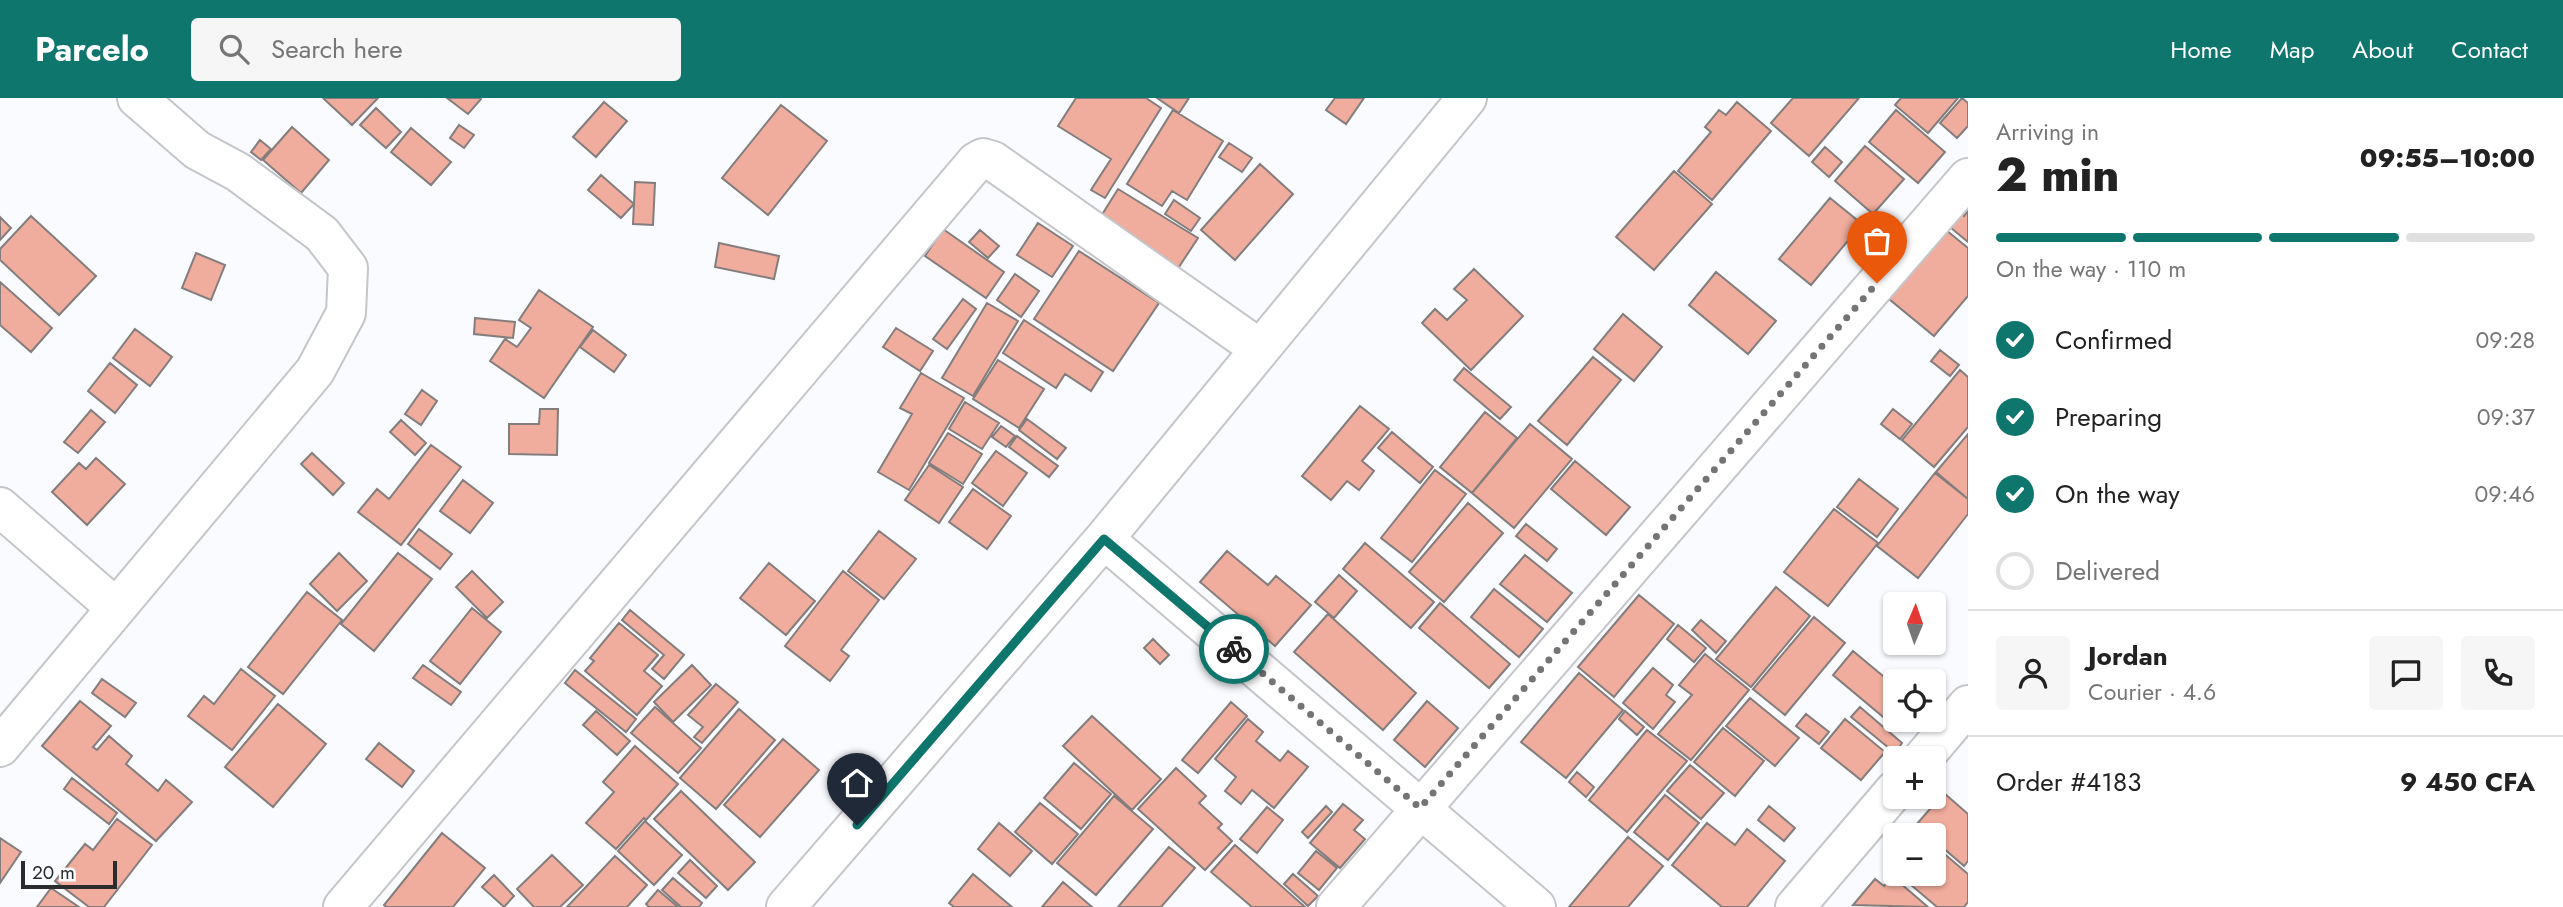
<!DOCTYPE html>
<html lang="en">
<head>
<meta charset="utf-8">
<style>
  :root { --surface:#fff; --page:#f6f6f6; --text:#222; --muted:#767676; --line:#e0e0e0; --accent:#0f766e }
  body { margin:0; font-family:Jost,sans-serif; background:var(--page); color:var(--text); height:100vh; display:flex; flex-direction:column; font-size:26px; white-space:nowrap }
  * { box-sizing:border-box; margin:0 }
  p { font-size:23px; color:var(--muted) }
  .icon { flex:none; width:38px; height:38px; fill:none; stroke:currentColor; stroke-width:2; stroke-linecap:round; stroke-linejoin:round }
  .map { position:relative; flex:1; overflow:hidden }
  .drawer { display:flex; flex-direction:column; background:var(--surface); width:595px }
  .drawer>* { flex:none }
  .needle { width:46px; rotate:2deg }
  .buttons { position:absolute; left:1883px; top:494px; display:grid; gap:14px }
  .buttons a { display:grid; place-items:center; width:63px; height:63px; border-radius:7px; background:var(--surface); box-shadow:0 2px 5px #0004; font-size:35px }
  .scale { position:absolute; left:21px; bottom:18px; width:96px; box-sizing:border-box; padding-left:7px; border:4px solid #2b2c2d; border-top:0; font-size:19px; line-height:24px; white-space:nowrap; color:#2b2c2d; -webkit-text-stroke:5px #f9fbfe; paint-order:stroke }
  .pin { position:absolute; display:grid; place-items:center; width:60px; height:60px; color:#fff; margin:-72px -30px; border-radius:50% 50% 50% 0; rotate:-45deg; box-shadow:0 0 7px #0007 }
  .pin .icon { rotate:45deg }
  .courier { position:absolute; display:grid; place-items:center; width:70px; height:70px; margin:-35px; border:5px solid #0f766e; border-radius:50%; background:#fff; color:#222; box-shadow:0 2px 9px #0007 }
  .summary em { font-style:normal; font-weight:800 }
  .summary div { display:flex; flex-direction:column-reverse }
  .summary { display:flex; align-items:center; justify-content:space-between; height:119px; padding:0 28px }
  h1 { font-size:46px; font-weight:800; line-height:52px }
  .bar { display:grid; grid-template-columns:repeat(4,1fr); gap:10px 7px; align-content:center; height:84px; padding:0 28px }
  .bar i { height:9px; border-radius:5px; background:var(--line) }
  .bar .on { background:var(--accent) }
  .bar p { grid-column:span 4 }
  .line { display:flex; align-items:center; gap:18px; padding:0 28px; border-top:2px solid var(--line) }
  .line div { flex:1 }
  .round { display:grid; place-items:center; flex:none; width:74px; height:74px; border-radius:7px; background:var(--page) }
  ol { padding:0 28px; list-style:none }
  li { display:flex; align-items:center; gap:21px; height:77px }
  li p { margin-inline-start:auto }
  li .icon { padding:7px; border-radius:50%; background:var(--accent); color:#fff; stroke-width:4 }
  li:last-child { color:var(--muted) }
  li i { width:38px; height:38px; border:4px solid var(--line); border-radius:50% }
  header { display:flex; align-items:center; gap:42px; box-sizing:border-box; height:98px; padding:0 35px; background:var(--accent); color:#fff }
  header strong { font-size:33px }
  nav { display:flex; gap:38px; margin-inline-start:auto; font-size:24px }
  .search { width:490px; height:63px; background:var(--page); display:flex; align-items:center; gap:18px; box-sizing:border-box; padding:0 24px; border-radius:7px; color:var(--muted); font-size:26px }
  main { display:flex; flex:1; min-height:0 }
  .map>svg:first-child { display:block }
  .building { fill:#f0ac9c; stroke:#837e7d; stroke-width:2 }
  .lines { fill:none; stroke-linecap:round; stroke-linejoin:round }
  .minor-casing { stroke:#c4c6ca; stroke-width:42 }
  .minor { stroke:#fff; stroke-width:38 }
  .done { stroke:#737476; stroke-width:7; stroke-dasharray:0 12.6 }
  .route { stroke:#0f766e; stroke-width:9 }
</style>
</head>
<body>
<header>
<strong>Parcelo</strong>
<div class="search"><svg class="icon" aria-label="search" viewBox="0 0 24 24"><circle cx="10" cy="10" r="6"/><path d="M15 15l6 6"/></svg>Search here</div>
<nav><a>Home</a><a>Map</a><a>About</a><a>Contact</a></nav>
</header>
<main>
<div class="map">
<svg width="1968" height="809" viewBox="0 0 1968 809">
  <rect width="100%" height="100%" fill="#f9fbfe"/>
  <path class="building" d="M323,0H378L352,27Z
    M447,0H480L481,1L468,16Z
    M1076,0H1146L1161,10L1105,100L1091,92L1111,61L1058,28Z
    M1157,0H1189L1179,15Z
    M1335,0H1364L1346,26L1326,12Z
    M1793,0H1859L1809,58L1771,25Z
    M1901,0H1958L1928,35L1895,7Z
    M1962,0L1968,5V28L1957,40L1940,25Z
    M604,4L627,23L596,59L573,39Z
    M1737,4L1771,33L1712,102L1678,73L1711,34L1705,29L1719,12L1726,17Z
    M781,7L827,43L768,117L722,80Z
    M376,10L401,34L386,50L360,27Z
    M1173,12L1223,43L1187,102L1172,93L1162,108L1127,86Z
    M1896,12L1945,54L1918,85L1869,44Z
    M459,27L474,37L464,50L450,40Z
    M292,29L329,62L301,95L263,62Z
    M411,30L451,64L431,87L391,54Z
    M260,42L271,51L261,62L251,54Z
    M1229,45L1252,60L1242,74L1219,59Z
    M1865,48L1904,81L1873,116L1835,83Z
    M1825,49L1842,64L1829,79L1812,64Z
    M1260,66L1293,96L1235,162L1201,132Z
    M1674,73L1712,106L1654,172L1616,139Z
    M601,77L634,106L621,120L588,92Z
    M635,84L655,85L653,127L633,126Z
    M1118,91L1198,140L1177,172L1098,123Z
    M1830,100L1862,126L1811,187L1779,161Z
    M1174,102L1200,120L1191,133L1165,116Z
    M1957,112L1964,118L1968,113V144L1945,125Z
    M31,118L96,178L59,217L0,162V151Z
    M0,119L11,130L0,142Z
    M1038,125L1073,148L1052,179L1017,157Z
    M943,131L1004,174L986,200L925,158Z
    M980,132L999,148L988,160L969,144Z
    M1946,132L1968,150V198L1934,238L1889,201Z
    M719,145L779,158L774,181L715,169Z
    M1079,153L1159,205L1113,273L1034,221Z
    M196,155L225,167L211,202L182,190Z
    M1474,171L1523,218L1471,272L1422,225L1435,211L1447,222L1467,202L1454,191Z
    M1716,174L1776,223L1748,256L1689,207Z
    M1015,176L1039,193L1021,219L997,202Z
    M0,184L52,230L31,254L0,227Z
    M539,192L593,229L544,300L490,263L505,241L517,249L531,230L519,222Z
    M963,201L976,211L947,251L933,241Z
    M987,205L1018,223L973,298L942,280Z
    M1623,216L1662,249L1634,283L1594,251Z
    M475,220L515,224L513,240L474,236Z
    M1024,222L1103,274L1091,293L1065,276L1056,290L1003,255Z
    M896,230L933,253L920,273L883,249Z
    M135,231L172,259L150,288L113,260Z
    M593,232L626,257L614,274L580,249Z
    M1940,252L1959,267L1950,278L1931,263Z
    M1593,259L1621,282L1567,347L1538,323Z
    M998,262L1044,291L1019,330L973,301Z
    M110,265L137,287L115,315L88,293Z
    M1464,270L1511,309L1500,321L1454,282Z
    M1960,272L1968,279V329L1934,369L1902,342Z
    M921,275L964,300L909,392L878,374L912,316L900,310Z
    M422,292L437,303L421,327L405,316Z
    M965,304L999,325L982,351L949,331Z
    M1360,308L1389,331L1362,363L1374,373L1359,392L1347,383L1331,402L1302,378Z
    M540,311H558L557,357L509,356V326H539Z
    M1893,311L1912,326L1900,341L1881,326Z
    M91,312L105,324L78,355L64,344Z
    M1485,314L1517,340L1472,395L1440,369Z
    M1027,321L1066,350L1057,361L1019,332Z
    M401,322L426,345L415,357L390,334Z
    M1530,326L1572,361L1514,430L1472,395Z
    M1001,328L1015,338L1006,349L992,339Z
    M1392,334L1433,369L1420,385L1378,350Z
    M948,335L982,356L963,386L929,365Z
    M1968,336V401L1936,374Z
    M1017,338L1058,368L1049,379L1009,349Z
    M431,347L461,369L401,447L358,414L377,391L389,401Z
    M996,353L1027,375L1003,408L972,385Z
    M312,355L344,385L333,397L301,366Z
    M96,360L125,386L87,427L52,394L79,365L86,371Z
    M1575,363L1630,409L1606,437L1551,391Z
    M929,367L963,389L939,425L905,402Z
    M1435,372L1466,396L1412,464L1381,440Z
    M1935,375L1968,401V416L1918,480L1877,448Z
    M1859,381L1898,411L1877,439L1837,409Z
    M463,382L493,405L470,435L440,413Z
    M973,391L1011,418L987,451L949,424Z
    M1468,405L1503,435L1444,504L1409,474Z
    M1834,411L1878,445L1828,508L1784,474Z
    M1526,426L1557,451L1547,463L1516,438Z
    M419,431L452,456L440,471L408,446Z
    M879,433L916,461L884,501L848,473Z
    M1365,445L1434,504L1411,530L1343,471Z
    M1227,453L1268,487L1276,478L1311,507L1275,548L1200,484Z
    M339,455L367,483L337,513L310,486Z
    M398,455L432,481L374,553L341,526Z
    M1525,457L1572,495L1547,524L1500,486Z
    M769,465L815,503L786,537L740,500Z
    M472,473L503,504L487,520L456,489Z
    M843,473L879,502L841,552L849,558L830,583L785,548Z
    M1339,477L1357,493L1334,520L1315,504Z
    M1776,489L1810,518L1751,589L1716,561Z
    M1494,491L1543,531L1519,559L1471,519Z
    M307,494L342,522L283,596L248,569Z
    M1639,497L1674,526L1614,599L1578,569Z
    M1440,505L1510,566L1489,590L1419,530Z
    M472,510L501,534L460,586L430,563Z
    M630,512L684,557L664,581L652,571L664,557L622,522Z
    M1328,516L1416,595L1383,632L1294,554Z
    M1814,519L1845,545L1785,617L1753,591Z
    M1701,522L1726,543L1716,555L1692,532Z
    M619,525L658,557L644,573L662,588L637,617L585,573L594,563L590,560Z
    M1678,527L1706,550L1694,564L1667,541Z
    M1153,541L1169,557L1160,566L1144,550Z
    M1853,553L1895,588V621H1910L1900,633L1833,577Z
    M1705,556L1749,592L1691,662L1658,636L1692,597L1679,587Z
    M423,567L461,594L451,607L413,580Z
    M692,567L711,587L673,624L654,604Z
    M1653,570L1673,587L1666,597L1675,604L1653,631L1623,605Z
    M241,571L275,598L232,652L188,618L204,598L214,606Z
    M575,572L636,621L626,634L565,585Z
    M1579,575L1623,612L1566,680L1521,644Z
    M102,581L136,605L125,619L92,595Z
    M716,586L738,604L702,645L694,639L703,629L688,617Z
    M1750,600L1799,640L1775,668L1726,628Z
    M80,603L111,628L93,649L97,652L109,638L132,658L126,666L158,693L166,682L192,704L156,743L42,648Z
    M1427,603L1458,630L1425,669L1394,642Z
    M1231,604L1247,618L1198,675L1182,662Z
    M278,606L326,646L273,709L225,669Z
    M655,609L701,650L678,675L631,635Z
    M1860,609L1902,645L1895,655L1851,619Z
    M739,611L775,642L716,711L680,680Z
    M596,613L630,643L617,657L583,627Z
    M1625,613L1644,629L1637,637L1619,621Z
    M1806,616L1829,634L1819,646L1796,628Z
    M1092,618L1161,681L1132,712L1063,648Z
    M1248,621L1263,634L1256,643L1280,663L1288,653L1308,669L1274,710L1252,692L1241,706L1225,693L1236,679L1215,661Z
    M1845,621L1885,654L1861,682L1821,650Z
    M1723,630L1764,663L1735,698L1694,664Z
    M1647,632L1687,663L1627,734L1589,702Z
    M783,641L819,672L760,739L724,707Z
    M379,645L414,673L402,689L366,661Z
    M635,648L678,686L646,722L644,720L616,751L586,725L614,694L603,684Z
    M1074,665L1111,696L1081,731L1044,700Z
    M1690,667L1724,695L1701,721L1667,693Z
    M1176,670L1206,698L1199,705L1222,726L1218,730L1232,743L1205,772L1138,711Z
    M1577,674L1594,689L1586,699L1569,684Z
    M72,680L117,715L109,726L64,691Z
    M681,693L755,764L728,792L654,721Z
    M1944,695L1968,716V763L1964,768L1934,742V737H1928L1916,727Z
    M1665,697L1699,725L1668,762L1634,734Z
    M1114,698L1153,731L1096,797L1057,765Z
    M1040,705L1078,736L1052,766L1015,734Z
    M1343,706L1363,722L1354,732L1365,741L1340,770L1310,745Z
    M1326,708L1332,714L1308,740L1302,734Z
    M1769,708L1795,730L1784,743L1758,722Z
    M1267,709L1283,722L1257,755L1240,741Z
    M117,721L152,747L104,809H89L55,783L85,746L93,752Z
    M645,723L682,757L654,787L618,753Z
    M999,725L1032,753L1010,778L978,751Z
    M1707,725L1735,747L1747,731L1785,763L1747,809H1722L1672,767Z
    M442,735L485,770L453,809H387L384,807Z
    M1628,739L1663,768L1628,809H1569Z
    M0,740L21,754L0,785Z
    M1235,747L1305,809H1252L1211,774Z
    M1934,747L1968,776V804L1964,809H1937L1897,775H1934Z
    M1169,749L1195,770L1161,809H1118Z
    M1316,753L1337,770L1319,792L1298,775Z
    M552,757L583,787L560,809H534L517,791Z
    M615,758L647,787L627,809H567Z
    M690,762L717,788L706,800L678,775Z
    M973,776L1012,809H954L949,805Z
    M1293,776L1318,798L1308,808L1284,786Z
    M494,777L514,798L504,809L482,789Z
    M1892,778L1928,809L1853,807L1875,781L1884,788Z
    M673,780L702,805L699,809H681L662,792Z
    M1063,784L1092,809H1042Z
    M51,790L79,809H37Z
    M658,792L678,809H649L646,806Z"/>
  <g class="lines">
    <defs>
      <path id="minor" d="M0,409L116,510
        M1104,441L1536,809
        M0,649L315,273L346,215L348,170L322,136L238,74L197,52L137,0
        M1923,660L1968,607
        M343,809L976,64L983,60L993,63L1260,251
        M786,809L1104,441L1467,0
        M1336,809L1968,80
        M1795,809L1895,692"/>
    </defs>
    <use href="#minor" class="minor-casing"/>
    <use href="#minor" class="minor"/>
  </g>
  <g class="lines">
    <path class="done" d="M1234,551L1420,710L1877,185"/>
    <path class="route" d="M857,727L1104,441L1234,551"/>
  </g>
</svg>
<div class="buttons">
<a><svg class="needle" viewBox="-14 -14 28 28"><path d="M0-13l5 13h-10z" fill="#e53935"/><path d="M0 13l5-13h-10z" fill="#767676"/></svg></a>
<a><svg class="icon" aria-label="locate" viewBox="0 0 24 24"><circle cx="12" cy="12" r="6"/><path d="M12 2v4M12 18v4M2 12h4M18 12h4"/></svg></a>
<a>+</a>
<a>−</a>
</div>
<div class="scale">20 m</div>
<div class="pin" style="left:1877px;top:185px;background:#ea580c"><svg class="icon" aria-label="bag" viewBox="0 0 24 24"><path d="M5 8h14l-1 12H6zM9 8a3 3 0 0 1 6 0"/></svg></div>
<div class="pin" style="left:857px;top:727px;background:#1f2937"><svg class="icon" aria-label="home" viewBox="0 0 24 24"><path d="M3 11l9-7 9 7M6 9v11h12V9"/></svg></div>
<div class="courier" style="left:1234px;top:551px"><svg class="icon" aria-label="bike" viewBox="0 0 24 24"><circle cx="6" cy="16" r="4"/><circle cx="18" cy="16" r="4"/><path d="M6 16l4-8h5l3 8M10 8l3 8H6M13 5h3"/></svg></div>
</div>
<section class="drawer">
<div class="summary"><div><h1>2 min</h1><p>Arriving in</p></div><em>09:55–10:00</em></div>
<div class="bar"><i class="on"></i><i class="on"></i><i class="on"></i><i></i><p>On the way · 110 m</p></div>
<ol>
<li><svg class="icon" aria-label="check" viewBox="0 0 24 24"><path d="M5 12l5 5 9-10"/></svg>Confirmed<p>09:28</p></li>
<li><svg class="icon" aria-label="check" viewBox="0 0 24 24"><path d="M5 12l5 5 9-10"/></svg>Preparing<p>09:37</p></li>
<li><svg class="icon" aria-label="check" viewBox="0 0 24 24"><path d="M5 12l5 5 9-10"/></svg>On the way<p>09:46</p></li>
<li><i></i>Delivered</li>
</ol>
<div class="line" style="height:126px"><a class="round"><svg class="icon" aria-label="person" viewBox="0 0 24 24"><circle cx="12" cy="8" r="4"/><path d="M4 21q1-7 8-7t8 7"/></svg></a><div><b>Jordan</b><p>Courier · 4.6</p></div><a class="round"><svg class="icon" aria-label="chat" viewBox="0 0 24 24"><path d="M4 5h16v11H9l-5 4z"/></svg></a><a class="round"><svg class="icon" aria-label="phone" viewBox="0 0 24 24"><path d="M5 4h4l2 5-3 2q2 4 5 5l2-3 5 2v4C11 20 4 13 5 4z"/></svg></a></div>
<div class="line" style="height:91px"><div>Order #4183</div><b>9 450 CFA</b></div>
</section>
</main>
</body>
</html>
